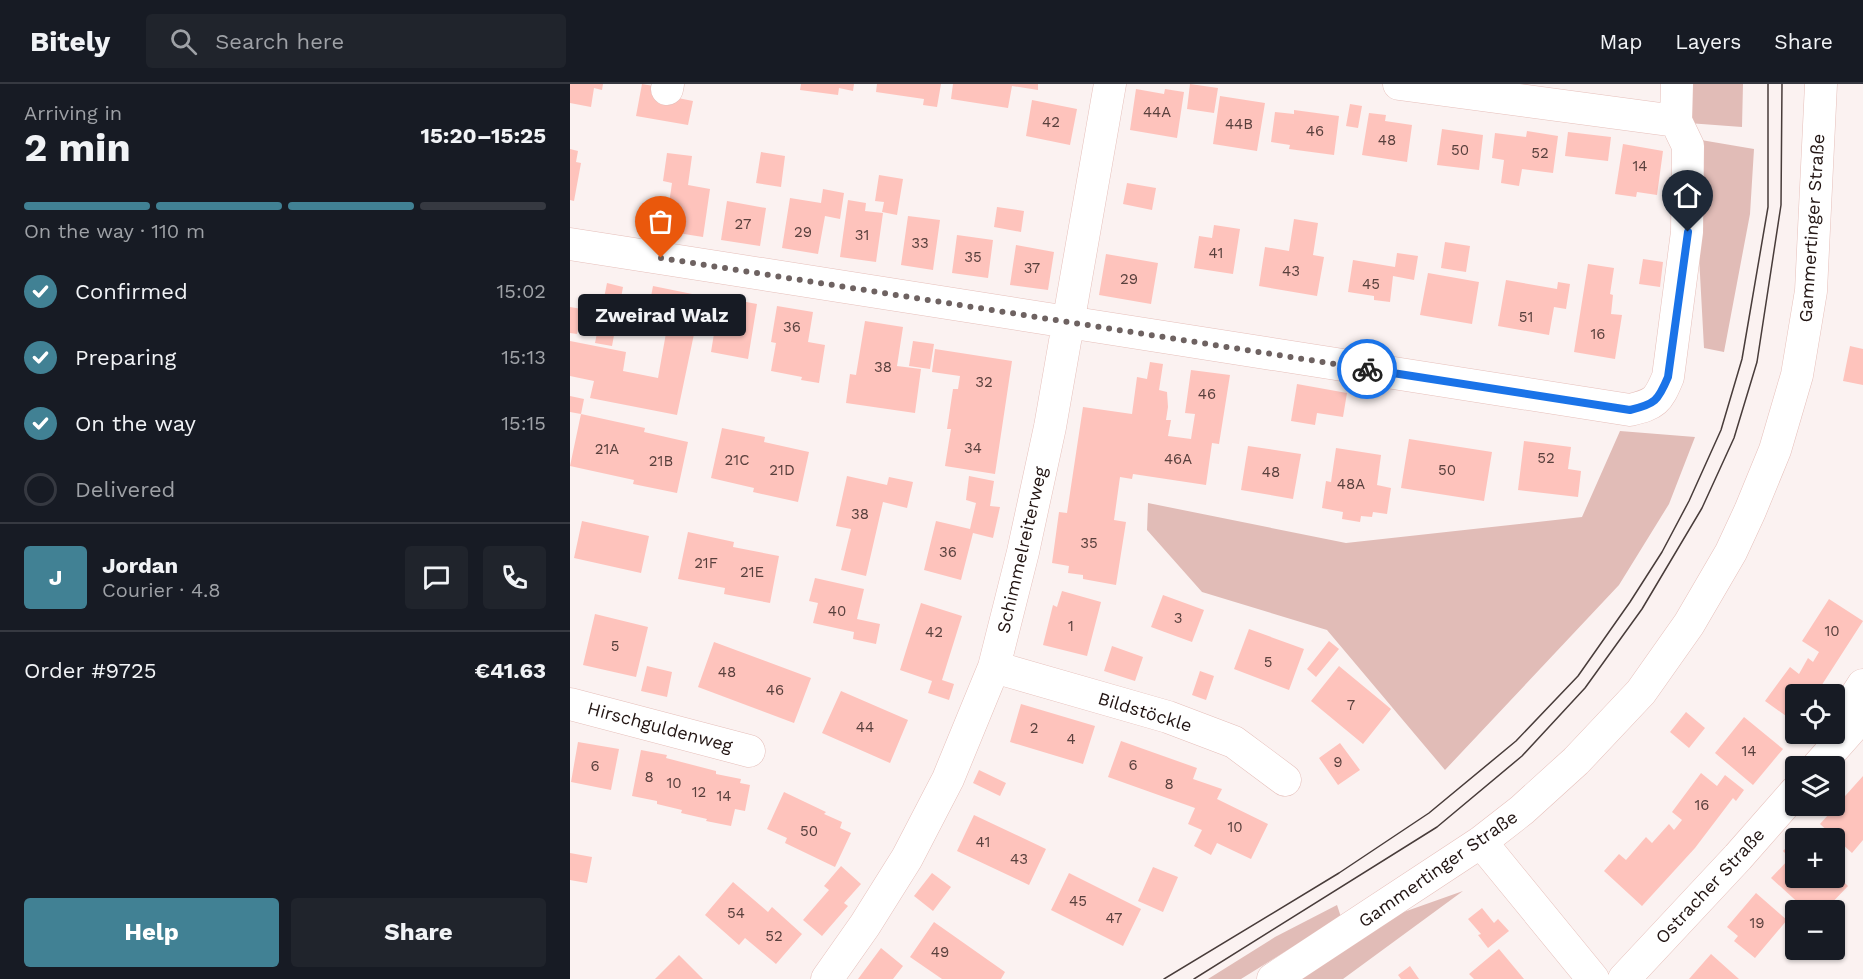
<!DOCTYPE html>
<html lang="en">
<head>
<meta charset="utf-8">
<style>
  :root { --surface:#171b24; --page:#20242c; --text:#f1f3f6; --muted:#9ea1a6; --line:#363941; --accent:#418194 }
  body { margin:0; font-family:"Work Sans",sans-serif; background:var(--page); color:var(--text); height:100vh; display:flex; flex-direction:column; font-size:22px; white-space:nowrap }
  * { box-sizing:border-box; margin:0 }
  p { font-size:20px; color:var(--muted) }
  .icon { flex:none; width:33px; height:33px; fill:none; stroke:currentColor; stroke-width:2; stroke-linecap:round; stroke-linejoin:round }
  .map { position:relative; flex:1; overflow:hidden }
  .sheet { display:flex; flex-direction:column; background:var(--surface); width:570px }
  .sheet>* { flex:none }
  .buttons { position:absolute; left:1215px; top:600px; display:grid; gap:12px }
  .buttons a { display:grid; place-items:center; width:60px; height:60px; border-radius:6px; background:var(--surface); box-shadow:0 2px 4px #0004; font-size:30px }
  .pin { position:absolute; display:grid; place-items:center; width:51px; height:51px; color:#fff; margin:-62px -26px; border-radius:50% 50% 50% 0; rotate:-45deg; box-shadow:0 0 6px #0007 }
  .pin .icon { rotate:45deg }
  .courier { position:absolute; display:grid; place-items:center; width:60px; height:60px; margin:-30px; border:4px solid #1a73e8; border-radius:50%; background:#fff; color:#222; box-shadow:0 2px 8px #0007 }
  .bubble { position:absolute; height:42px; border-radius:6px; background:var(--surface); box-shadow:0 2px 4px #0004; font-size:20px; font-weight:700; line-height:42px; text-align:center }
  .headline em { font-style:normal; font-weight:700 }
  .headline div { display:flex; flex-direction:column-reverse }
  .headline { display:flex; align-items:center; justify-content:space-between; height:102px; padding:0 24px }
  h1 { font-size:39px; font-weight:700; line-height:45px }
  .bar { display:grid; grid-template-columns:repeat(4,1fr); gap:9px 6px; align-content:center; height:72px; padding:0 24px }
  .bar i { height:8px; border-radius:4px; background:var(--line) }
  .bar .selected { background:var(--accent) }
  .bar p { grid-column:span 4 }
  .line { display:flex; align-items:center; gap:15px; padding:0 24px; border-top:2px solid var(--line) }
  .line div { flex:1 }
  .round { display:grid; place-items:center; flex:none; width:63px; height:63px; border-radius:6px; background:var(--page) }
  ol { padding:0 24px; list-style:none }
  li { display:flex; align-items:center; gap:18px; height:66px }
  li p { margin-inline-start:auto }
  li .icon { padding:6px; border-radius:50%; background:var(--accent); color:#fff; stroke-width:4 }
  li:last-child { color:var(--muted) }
  li i { width:33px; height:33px; border:3px solid var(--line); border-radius:50% }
  .cta { display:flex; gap:12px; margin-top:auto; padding:12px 24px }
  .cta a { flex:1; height:69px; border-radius:6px; background:var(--accent); color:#fff; font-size:24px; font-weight:700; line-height:69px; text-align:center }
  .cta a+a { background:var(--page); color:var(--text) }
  header { display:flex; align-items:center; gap:36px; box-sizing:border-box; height:84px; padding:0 30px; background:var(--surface); border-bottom:2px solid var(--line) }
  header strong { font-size:28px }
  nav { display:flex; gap:33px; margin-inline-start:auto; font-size:21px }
  .search { width:420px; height:54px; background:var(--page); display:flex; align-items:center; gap:15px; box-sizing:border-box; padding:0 21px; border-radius:6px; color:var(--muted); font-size:22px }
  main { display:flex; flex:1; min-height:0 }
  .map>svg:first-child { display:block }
  .green { fill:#e1bcb7 }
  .building { fill:#fec3bc }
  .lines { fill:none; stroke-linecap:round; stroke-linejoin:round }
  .minor-casing { stroke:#e6bfba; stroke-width:33 }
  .minor { stroke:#fff; stroke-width:32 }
  .tram { stroke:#483c3a; stroke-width:1.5 }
  .done { stroke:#6e6261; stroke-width:6; stroke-dasharray:0 10.8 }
  .route { stroke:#1a73e8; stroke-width:8 }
  .labels { text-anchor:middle; stroke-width:5; stroke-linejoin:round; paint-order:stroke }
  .number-label { font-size:15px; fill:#59403d }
  .street-label { font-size:18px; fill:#221513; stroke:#fff }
</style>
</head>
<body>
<header>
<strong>Bitely</strong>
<div class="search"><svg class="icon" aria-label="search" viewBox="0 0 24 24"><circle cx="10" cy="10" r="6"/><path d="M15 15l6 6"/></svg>Search here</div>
<nav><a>Map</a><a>Layers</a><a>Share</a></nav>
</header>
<main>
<section class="sheet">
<div class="headline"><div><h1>2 min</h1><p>Arriving in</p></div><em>15:20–15:25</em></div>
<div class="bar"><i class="selected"></i><i class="selected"></i><i class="selected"></i><i></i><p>On the way · 110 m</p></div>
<ol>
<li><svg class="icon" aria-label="check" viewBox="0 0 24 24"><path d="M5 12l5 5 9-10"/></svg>Confirmed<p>15:02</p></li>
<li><svg class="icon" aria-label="check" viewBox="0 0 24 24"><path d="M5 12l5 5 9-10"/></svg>Preparing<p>15:13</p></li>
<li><svg class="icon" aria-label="check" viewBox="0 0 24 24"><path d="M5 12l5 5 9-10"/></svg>On the way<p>15:15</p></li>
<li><i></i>Delivered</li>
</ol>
<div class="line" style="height:108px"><b class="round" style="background:var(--accent);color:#fff">J</b><div><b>Jordan</b><p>Courier · 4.8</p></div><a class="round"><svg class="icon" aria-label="chat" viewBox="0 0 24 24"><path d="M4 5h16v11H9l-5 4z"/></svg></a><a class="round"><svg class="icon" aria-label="phone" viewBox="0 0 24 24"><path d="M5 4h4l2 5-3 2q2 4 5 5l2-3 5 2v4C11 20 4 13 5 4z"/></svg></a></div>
<div class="line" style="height:78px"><div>Order #9725</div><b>€41.63</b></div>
<div class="cta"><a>Help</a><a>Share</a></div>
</section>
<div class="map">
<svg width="1293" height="895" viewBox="0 0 1293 895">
  <rect width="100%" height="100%" fill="#fbf2f1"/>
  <path class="green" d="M1117,0H1173L1172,43L1118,39Z
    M1131,56L1184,65L1180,130L1154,268L1134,264L1129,172Z
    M1050,347L1125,353L1099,420L1049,501L875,686L757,546L632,508L577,446L578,419L776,459L1012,433Z
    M893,807L773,895H729L814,835Z
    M767,821L771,833L671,895H638L705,853Z"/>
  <path class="building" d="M0,0H33L32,6L24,4L21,23L0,19Z
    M72,0L89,3L88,10L123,17L118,41L66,32Z
    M231,0H284L283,7L269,4L268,11L230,6Z
    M307,0H371L367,23L353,21L354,15L306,8Z
    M383,0H468V6L442,2L438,24L381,15Z
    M620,0L648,4L644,29L617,25Z
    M566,5L594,10L595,5L614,8L607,54L560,46Z
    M650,12L695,19L687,67L643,60Z
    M462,16L507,25L500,61L456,52Z
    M780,20L792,22L788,44L776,42Z
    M724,26L769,32L764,71L719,65L720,61L701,58L705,28L724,30Z
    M799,29L816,31L815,37L842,41L837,78L792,71Z
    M872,45L913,51L909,86L867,81Z
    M957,47L988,52L983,89L952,85L949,102L931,99L934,76L922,74L925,49L956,53Z
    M998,48L1041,53L1038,77L995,72Z
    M1053,60L1093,67L1087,111L1067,108L1066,113L1045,110Z
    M0,65L8,67L6,78L11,79L4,117L0,116Z
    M191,68L215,72L211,103L186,99Z
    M97,69L122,72L118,101L140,105L133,153L95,147L102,99L93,97Z
    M309,91L333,95L327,131L312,128L314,118L305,117Z
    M557,99L586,104L582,126L553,120Z
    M253,105L274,109L270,135L255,132L248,170L212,164L220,114L251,119Z
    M278,116L296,119L295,127L313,129L306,178L270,173Z
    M157,117L196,124L190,162L151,156Z
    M427,123L454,127L451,148L424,143Z
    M338,132L370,136L363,186L331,181Z
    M724,135L748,139L743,171L754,173L747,212L689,202L695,163L719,167Z
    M644,141L670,145L663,190L624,184L629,152L642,154Z
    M387,151L423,156L418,194L382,189Z
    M875,158L900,162L896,188L871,184Z
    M446,161L484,168L478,206L440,201Z
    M827,169L848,172L844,196L823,192L820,218L804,216V212L778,208L783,176L825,183Z
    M536,170L588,179L581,220L529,211Z
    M1073,175L1093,178L1090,203L1069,200Z
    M1018,180L1044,184L1040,210L1043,211L1041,230L1052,231L1045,275L1004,268Z
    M858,189L909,198L902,240L850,231Z
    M936,196L987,205L988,198L1000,200L996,225L984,223L979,251L928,242Z
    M37,199L53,203L42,262L25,259Z
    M83,202L132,212L107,331L20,314L24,297L0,292V257L56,268L53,287L88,294L96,249L72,244L75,227L78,228Z
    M150,213L187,220L178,275L141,268Z
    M207,222L243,228L238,258L255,261L249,299L231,296L232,293L201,287L206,259L201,258Z
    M0,223L12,225L7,250L0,249Z
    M295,237L333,243L327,282L351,285L345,329L276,319L280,290L286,291Z
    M343,257L364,260L360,285L339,282Z
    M1280,262L1293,265V301L1273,297Z
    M365,265L442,277L425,390L375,382L381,345H377L383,305H388L390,292L362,288Z
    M580,278L593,280L589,306L597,308L598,323L596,336H601L598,352L621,355L625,330L615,329L621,286L660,291L649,360L642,359L636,401L563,390L562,395L550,393L544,436L556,438L546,501L513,495V491L498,489L499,482L482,479L489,428L497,429L513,323L562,330L567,293L577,295Z
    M727,300L777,309L773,333L747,329L745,341L721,337Z
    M0,312L14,315L11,330L0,328Z
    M11,330L75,344L74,348L118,358L107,409L63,400L64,396L0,382Z
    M152,344L195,353L194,358L239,368L228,418L183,408L184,404L141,394Z
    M839,355L922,368L914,417L831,404Z
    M954,357L1001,363L998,385L1011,387L1008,413L948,406Z
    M678,362L731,370L723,415L671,406Z
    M766,364L811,371L807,401L821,404L817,430L803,428L802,433L791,432L790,438L772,435L773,428L752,424L756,397L761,398Z
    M277,392L317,401L319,393L343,398L337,424L313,418L296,492L271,486L281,445L266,442Z
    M399,392L424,397L420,422L430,423L423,454L403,449L391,496L354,486L366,437L400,445L406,419L396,416Z
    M12,437L79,452L71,489L4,474Z
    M118,448L164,458L163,463L209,472L200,519L154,510L155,504L108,495Z
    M245,494L294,505L287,535L310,540L306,560L283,555L284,548L243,539L248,519L239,517Z
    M492,507L531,518L517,572L473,561L483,521L487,523Z
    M593,511L634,526L622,558L581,543Z
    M1259,515L1293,537L1246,610H1226V639L1195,617L1220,583L1229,590L1238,574L1243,578L1249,568L1232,557Z
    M351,519L392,532L372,596L384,600L379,616L358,609L362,597L330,586Z
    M25,530L78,543L66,593L13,581Z
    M679,545L734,565L719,606L664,585Z
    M759,557L769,565L746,593L737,585Z
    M144,558L241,594L224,639L128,603Z
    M542,562L573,573L565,597L534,587Z
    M77,582L102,588L97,613L71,607Z
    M769,582L821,625L793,660L741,617Z
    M630,587L644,592L636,616L622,611Z
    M271,607L338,636L320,679L252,649Z
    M451,620L525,642L513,680L440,658Z
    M1116,628L1135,644L1119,664L1100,648Z
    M1174,633L1213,665L1183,701L1145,669Z
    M551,657L627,684L623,695L652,705L647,715L698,740L681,775L647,759L641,771L624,762L632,746L618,740L625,724L538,693Z
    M8,658L49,665L41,706L1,698Z
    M770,659L790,686L768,701L749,674Z
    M71,666L97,671L96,674L146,687V690L171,695L170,699L180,701L175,727L165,725L161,742L136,737L137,735L111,729L112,726L87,720V717L62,712Z
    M409,686L436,699L430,712L403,699Z
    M1131,689L1147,702L1155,691L1174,706L1166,717L1163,714L1125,764L1072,822L1034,787L1049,770L1056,776L1076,753L1082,759L1099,740L1104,746L1112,736L1102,728Z
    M1293,692V756L1282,769L1250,740Z
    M214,708L256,728L254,730L272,738L270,744L281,749L265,783L215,759L217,754L197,745Z
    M404,731L476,765L459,801L387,767Z
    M1228,751L1232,754H1226V794H1264V784L1267,787L1265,790L1278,802L1255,826H1241L1235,822L1234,824L1201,794L1220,774L1213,767Z
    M0,769L22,773L17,799L0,796Z
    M271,782L291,800L274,819L278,822L252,852L233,836L259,806L254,802Z
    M583,783L608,793L593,828L568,817Z
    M362,789L381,803L363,827L344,812Z
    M499,789L571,825L553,862L481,826Z
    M163,798L198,828L202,823L232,850L206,880L175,854L169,861L135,831Z
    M1186,809L1217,836L1185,874L1164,857L1168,852L1157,843Z
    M912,824L924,839L928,835L939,847L918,864L908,851L911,850L898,835Z
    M364,838L435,888L431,895H372L340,873Z
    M311,864L333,882L323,895H288Z
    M929,865L954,895H904L899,890Z
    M1141,870L1169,895H1119Z
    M109,871L133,895H85Z
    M840,882L849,895H831L828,891Z"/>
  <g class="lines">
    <defs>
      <path id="minor" d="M829,0L1106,37
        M97,5L98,0
        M0,160L1060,326C1085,320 1088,317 1098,293L1117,148L1118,62L1106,37L1107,0
        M424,583L598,633L664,658L715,696
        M0,620L179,667
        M1248,682L1287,638L1284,615L1293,601
        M911,758L1023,895
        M257,895L295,841L337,774L378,695L424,583L453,468L480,343L540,0
        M703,895L911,758L952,726L1006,677L1071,608L1119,540L1161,468L1180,427L1205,366L1227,291L1241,207L1251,0
        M1054,895L1168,773L1226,707"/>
    </defs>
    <use href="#minor" class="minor-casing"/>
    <use href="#minor" class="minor"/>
    <path class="tram" d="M594,895L769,789L859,729L946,657L1008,592L1060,518L1092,468L1119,417L1151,346L1172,275L1198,123V0
      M624,895L867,743L952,672L1015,604L1072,525L1132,424L1164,354L1187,278L1211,121L1212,0"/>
  </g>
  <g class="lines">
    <path class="done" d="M91,174L797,285"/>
    <path class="route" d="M797,285L1060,326C1085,320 1088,317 1098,293L1118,148"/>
  </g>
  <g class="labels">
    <g class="number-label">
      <text x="587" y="33">44A</text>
      <text x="481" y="43">42</text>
      <text x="669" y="45">44B</text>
      <text x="745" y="52">46</text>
      <text x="817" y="61">48</text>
      <text x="890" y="71">50</text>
      <text x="970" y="74">52</text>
      <text x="1070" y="87">14</text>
      <text x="173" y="145">27</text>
      <text x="233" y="153">29</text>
      <text x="292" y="156">31</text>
      <text x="350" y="164">33</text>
      <text x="646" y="174">41</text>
      <text x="403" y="178">35</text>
      <text x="462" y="189">37</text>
      <text x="721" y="192">43</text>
      <text x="559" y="200">29</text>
      <text x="801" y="205">45</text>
      <text x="956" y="238">51</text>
      <text x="222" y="248">36</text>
      <text x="1028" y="255">16</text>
      <text x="313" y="288">38</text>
      <text x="414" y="303">32</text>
      <text x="637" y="315">46</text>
      <text x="403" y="369">34</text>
      <text x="37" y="370">21A</text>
      <text x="976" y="379">52</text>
      <text x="608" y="380">46A</text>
      <text x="167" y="381">21C</text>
      <text x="91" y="382">21B</text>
      <text x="212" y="391">21D</text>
      <text x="877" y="391">50</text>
      <text x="701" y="393">48</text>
      <text x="781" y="405">48A</text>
      <text x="290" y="435">38</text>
      <text x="519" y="464">35</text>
      <text x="378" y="473">36</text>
      <text x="136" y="484">21F</text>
      <text x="182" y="493">21E</text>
      <text x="267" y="532">40</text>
      <text x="608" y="539">3</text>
      <text x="501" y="547">1</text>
      <text x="1262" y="552">10</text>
      <text x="364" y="553">42</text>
      <text x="45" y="567">5</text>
      <text x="698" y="583">5</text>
      <text x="157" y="593">48</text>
      <text x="205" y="611">46</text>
      <text x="781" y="626">7</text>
      <text x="295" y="648">44</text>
      <text x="464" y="649">2</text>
      <text x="501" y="660">4</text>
      <text x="1179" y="672">14</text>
      <text x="768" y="683">9</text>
      <text x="563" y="686">6</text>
      <text x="25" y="687">6</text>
      <text x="79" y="698">8</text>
      <text x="104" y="704">10</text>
      <text x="599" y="705">8</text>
      <text x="129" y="713">12</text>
      <text x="154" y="717">14</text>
      <text x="1132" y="726">16</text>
      <text x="665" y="748">10</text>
      <text x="239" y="752">50</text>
      <text x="413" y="763">41</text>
      <text x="449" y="780">43</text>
      <text x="508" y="822">45</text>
      <text x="166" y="834">54</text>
      <text x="544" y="839">47</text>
      <text x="1187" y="844">19</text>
      <text x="204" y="857">52</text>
      <text x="370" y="873">49</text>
    </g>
    <g class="street-label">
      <text transform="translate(1242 144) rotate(-86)" y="6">Gammertinger Straße</text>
      <text transform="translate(452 466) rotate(-77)" y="6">Schimmelreiterweg</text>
      <text transform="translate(575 628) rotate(17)" y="6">Bildstöckle</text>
      <text transform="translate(90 643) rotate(15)" y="6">Hirschguldenweg</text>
      <text transform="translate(868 785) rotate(-35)" y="6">Gammertinger Straße</text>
      <text transform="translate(1140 802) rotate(-47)" y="6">Ostracher Straße</text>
    </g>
  </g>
</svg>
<div class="buttons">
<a><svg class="icon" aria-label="locate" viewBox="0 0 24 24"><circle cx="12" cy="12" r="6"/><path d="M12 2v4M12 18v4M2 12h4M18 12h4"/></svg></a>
<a><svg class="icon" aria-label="layers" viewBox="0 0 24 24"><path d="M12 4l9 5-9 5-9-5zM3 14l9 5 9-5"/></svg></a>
<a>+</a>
<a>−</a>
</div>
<div class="pin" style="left:91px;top:174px;background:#ea580c"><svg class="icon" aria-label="bag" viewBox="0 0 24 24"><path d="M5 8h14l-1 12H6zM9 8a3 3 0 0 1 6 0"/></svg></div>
<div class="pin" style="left:1118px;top:148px;background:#1f2937"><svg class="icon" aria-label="home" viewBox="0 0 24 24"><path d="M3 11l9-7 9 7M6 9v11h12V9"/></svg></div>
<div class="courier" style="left:797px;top:285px"><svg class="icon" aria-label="bike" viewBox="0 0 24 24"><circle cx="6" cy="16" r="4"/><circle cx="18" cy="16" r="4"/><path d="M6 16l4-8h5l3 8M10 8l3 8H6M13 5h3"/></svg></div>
<div class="bubble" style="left:8px;top:210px;width:168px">Zweirad Walz</div>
</div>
</main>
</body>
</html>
